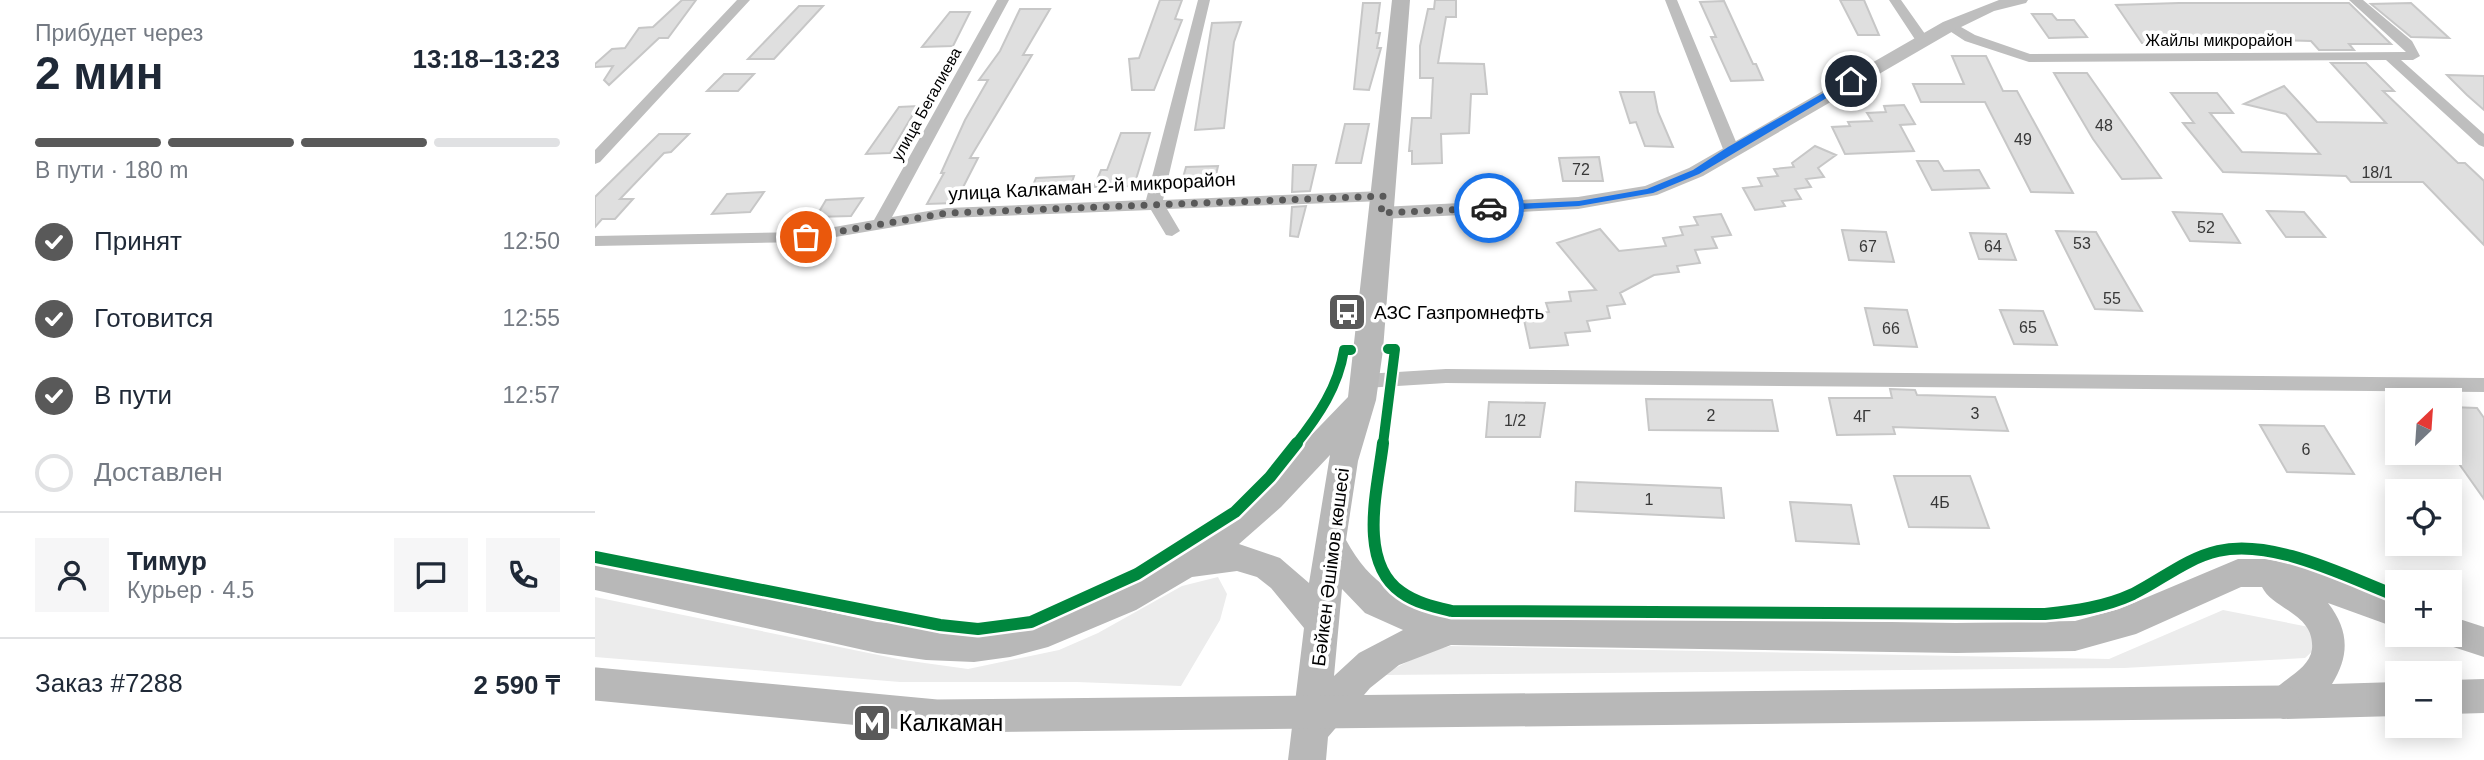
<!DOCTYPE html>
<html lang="ru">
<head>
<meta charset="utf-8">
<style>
  :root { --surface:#fff; --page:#f6f6f7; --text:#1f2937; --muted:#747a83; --line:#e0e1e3; --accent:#595959 }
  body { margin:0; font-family:Arial,sans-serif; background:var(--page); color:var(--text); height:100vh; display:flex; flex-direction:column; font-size:26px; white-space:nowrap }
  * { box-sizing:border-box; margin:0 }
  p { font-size:23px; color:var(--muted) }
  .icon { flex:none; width:38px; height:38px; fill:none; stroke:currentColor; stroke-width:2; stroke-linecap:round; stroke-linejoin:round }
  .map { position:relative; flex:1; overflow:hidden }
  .side { display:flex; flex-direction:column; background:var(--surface); width:595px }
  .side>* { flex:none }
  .needle { width:46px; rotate:25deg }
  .fabs { position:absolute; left:1790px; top:388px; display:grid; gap:14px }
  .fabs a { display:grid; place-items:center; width:77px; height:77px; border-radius:0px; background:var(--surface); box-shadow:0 4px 18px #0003; font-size:35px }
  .pin { position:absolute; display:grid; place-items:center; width:60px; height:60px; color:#fff; margin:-30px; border:4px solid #fff; border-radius:50%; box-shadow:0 2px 7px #0007 }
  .courier { position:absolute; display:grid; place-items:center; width:70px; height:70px; margin:-35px; border:5px solid #1a73e8; border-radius:50%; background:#fff; color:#222; box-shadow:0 2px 9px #0007 }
  .headline em { font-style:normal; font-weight:700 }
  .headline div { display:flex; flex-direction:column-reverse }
  .headline { display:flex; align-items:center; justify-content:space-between; height:119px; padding:0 35px }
  h1 { font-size:46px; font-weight:700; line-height:52px }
  .bar { display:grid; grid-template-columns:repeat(4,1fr); gap:10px 7px; align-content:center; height:84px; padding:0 35px }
  .bar i { height:9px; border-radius:5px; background:var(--line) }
  .bar .on { background:var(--accent) }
  .bar p { grid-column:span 4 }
  .line { display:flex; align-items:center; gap:18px; padding:0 35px; border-top:2px solid var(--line) }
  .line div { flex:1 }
  .round { display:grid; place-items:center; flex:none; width:74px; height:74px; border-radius:0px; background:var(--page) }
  ol { padding:0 35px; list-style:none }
  li { display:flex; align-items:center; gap:21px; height:77px }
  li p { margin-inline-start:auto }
  li .icon { padding:7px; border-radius:50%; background:var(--accent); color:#fff; stroke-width:4 }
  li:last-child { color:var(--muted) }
  li i { width:38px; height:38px; border:4px solid var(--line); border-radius:50% }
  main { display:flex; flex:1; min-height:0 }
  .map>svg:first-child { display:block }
  .green { fill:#ececec }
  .building { fill:#dfdfdf; stroke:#c7c7c7; stroke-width:2 }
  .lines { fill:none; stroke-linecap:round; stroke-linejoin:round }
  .minor { fill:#bebebe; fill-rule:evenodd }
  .tertiary { fill:#bebebe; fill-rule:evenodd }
  .secondary { fill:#b8b8b8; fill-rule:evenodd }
  .secondary-bridge { stroke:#b8b8b8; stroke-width:33 }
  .cycleway-far1-casing { stroke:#fff; stroke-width:14 }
  .cycleway-casing { stroke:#fff; stroke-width:17 }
  .cycleway-far1 { stroke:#00873e; stroke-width:10 }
  .cycleway { stroke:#00873e; stroke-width:12 }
  .route { fill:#1a73e8 }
  .done { stroke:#595959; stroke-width:7; stroke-dasharray:0 12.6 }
  .labels { text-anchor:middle; stroke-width:7; stroke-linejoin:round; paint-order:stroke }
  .far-street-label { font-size:16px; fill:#000; stroke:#fff }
  .number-label { font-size:16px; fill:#383838 }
  .street-label { font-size:19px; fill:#000; stroke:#fff }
  .poi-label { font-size:19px; fill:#000; stroke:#fff; text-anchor:start }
  .near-poi-label { font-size:23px; fill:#000; stroke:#fff; text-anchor:start }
</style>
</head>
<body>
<main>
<section class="side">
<div class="headline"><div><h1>2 мин</h1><p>Прибудет через</p></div><em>13:18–13:23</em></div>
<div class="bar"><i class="on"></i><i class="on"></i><i class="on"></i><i></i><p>В пути · 180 m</p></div>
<ol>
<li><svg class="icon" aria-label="check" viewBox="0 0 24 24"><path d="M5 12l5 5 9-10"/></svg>Принят<p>12:50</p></li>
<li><svg class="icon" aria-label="check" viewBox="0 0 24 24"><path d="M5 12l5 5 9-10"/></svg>Готовится<p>12:55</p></li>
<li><svg class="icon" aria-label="check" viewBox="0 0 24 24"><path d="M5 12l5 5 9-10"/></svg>В пути<p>12:57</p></li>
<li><i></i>Доставлен</li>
</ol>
<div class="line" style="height:126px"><a class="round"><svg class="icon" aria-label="person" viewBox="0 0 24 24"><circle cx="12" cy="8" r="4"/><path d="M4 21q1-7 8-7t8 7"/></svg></a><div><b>Тимур</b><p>Курьер · 4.5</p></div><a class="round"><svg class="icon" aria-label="chat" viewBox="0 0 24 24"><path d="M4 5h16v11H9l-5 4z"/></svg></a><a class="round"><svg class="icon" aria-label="phone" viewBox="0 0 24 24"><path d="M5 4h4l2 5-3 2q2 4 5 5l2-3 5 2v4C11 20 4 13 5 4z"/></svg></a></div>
<div class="line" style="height:91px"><div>Заказ #7288</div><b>2 590 ₸</b></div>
</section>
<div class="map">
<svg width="1889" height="760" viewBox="0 0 1889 760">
  <rect width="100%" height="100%" fill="#fff"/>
  <path class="green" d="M623,577L632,594L625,620L586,686L482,682H305L0,657V597L308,660L373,669L464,650L503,633L587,586Z
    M1628,610L1714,627L1720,649L1710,658L1529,668L787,675L829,653L855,646L1514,659Z"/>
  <path class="building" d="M87,0H101L73,38H64L14,85L9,80L18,66L0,67V64L17,49L30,48L44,28L58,27Z
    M565,0H587L580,19L587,20L559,90H537L534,59L544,58Z
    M840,0H861V17H851L843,63L889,64L892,94H876L874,133L846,134L847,163L817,164V151H814L817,118H836L838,78H825V46L833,9H839Z
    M1245,0H1269L1284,35H1263Z
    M1129,1L1158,64H1161L1168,80L1136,81L1116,37H1121L1105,2Z
    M768,3H785L781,33H785L782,48H786L774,90L759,89Z
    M1584,3H1754L1796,44H1754L1759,50H1724L1716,41L1655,39L1660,45L1547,43L1521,5Z
    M1816,3L1854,38L1816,37L1776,4Z
    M204,6H228L179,59H153Z
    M425,9H455L428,55H437L375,158H383L360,203L332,204L349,173H346L370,120L393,80H384L405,51Z
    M355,12H375L358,46L327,47Z
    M1437,14H1457L1462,20H1479L1492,37L1454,38Z
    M646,22L639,42L629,128L600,130L617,23Z
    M1357,56H1391L1408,91H1422L1478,193L1436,192L1390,102H1326L1318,84H1369Z
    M1736,63H1771L1799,91H1788L1863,163H1870L1889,181V245L1828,182H1756L1751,176L1628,172L1588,123H1599L1576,93H1622L1638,113H1615L1647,152L1725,154L1691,114L1649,104L1689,86L1722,122L1791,123Z
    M1459,73H1492L1566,178L1527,179L1498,139Z
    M129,74H159L143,91H112Z
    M1852,75L1889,76V110L1872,95Z
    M1025,92H1059L1063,112L1078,147L1050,146L1041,122L1035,123Z
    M1309,105L1320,124L1305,125L1319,151L1250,154L1237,127L1255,126L1253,122L1277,121L1272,113L1291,112L1289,106Z
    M323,106L295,153L271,154L304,107Z
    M750,124H774L766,163H741Z
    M526,133H555L539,186L499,187L506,170H512Z
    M64,134H94L76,152L69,153L25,199H38L20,219H7L0,227V197Z
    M1220,146L1241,155L1223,168L1229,177L1211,179L1216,187L1200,189L1206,199L1187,201L1190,206L1160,210L1148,188L1167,186L1163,178L1183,176L1179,169L1199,167L1197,163Z
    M1004,157L1008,181H968L964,158Z
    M1322,161H1343L1349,171L1384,170L1394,188L1337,190Z
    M698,165H721L715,191L697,192Z
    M623,166L619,184L586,185L591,167Z
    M479,176L473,194L434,196L441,178Z
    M169,192L155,212L117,214L132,194Z
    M268,198L256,216L221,217L231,200Z
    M711,206L703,237L695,236L697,207Z
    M1672,211L1709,212L1730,237H1691Z
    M1578,212L1627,214L1645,243L1595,241Z
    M1126,214L1136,235L1117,237L1122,248L1100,250L1105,263L1082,266L1084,272L1059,275L1025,293L1030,304L1012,306L1015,318L992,321L995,331L970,333L973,345L935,348L928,315L954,312L951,303L976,301L974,292L1001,290L962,243L1005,229L1024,251L1071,246L1068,238L1088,235L1085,227L1103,225L1099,217Z
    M1247,230L1291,232L1299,262L1254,260Z
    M1461,231L1501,232L1547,311L1500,309Z
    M1375,233L1411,234L1421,260L1384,259Z
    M1270,308L1312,310L1322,347L1279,345Z
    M1405,310L1448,311L1462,345L1419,344Z
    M1295,389L1320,390L1322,395L1400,397L1413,431L1298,427L1300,434L1242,435L1234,398H1297Z
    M1051,399L1177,400L1183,431L1054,430Z
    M894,402L950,403L945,437H891Z
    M1855,407L1882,408L1889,418V499L1855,451Z
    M1665,425L1729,426L1759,474L1692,472Z
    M1299,476H1375L1394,528L1314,527Z
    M981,482L1126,488L1129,518L980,511Z
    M1195,502L1256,505L1264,544L1201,541Z"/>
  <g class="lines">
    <path class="minor" d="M142,0H155L5,162L0,164V150Z
      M402,0H414L297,217L352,208L551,200L603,0H615L568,200L788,191L796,196L788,201L572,209L585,231L577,236L571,235L556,210L352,218L211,242L0,246V236L211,232L279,220Z
      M1070,0H1082L1144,149L1141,152L1136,154L1128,149Z
      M1294,0H1306L1335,41L1333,44H1323Z
      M1754,0H1768L1817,41L1825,56L1818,60H1806L1889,134V147L1884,145L1791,60L1434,62L1370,41L1347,26L1359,23L1380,35L1435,54L1811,52Z
      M851,369L1889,378V392L851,383L770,388L760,381L770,374Z"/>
    <path class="tertiary" d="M1404,0H1433L1431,3L1399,11L1360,30L1108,176L1062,195L983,209L786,219L776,213L786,207L983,197L1050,186L1094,168L1348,22Z"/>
    <path class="secondary" d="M797,0H815L788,350L781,400L763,461L751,540C775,585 808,602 856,615L1361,623L1480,621L1524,609L1643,559H1672L1711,567L1802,598V628L1733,603C1754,630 1755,655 1737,684L1802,682V716L1688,719L1675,714L1670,702C1679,681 1714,673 1717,649C1720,613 1678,610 1667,587H1646L1541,634L1480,651L1361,653L856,645L804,665L775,688L733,737L731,760H693L709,628L676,588L662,577L642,571L597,577L541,610L453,647L415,657L379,662L331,660L282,653L0,590V562L282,622L379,630L415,626L479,607L517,590L590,548L664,489L753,397ZM735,455L714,583L685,558L644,544L686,507ZM747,589L770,613L808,630L764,653L739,676Z
      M1855,616L1889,627V657L1843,642L1840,635H1855Z
      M1889,679V713L1855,714V680Z"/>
    <path class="secondary-bridge" d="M0,684L341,716L1688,702"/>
    <defs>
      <path id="cycleway-far1" d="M701,444C724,415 743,387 749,350H756
        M788,444L800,349H793"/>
      <path id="cycleway" d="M788,443C783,487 762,561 806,592C821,603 840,607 857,611L1450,614C1480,611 1510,607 1538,594C1566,580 1592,558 1623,551C1678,538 1752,577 1802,596
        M0,557L345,625L383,629L436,622L542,574L640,512L675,477L702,443"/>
    </defs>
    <use href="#cycleway-far1" class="cycleway-far1-casing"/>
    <use href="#cycleway" class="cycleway-casing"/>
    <use href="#cycleway-far1" class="cycleway-far1"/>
    <use href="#cycleway" class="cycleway"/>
  </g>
  <path class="route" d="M1253,79L1260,81L1104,174L1058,193L984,206L894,211L889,208L894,205L984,201L1052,189L1098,170L1133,147Z"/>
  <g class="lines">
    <path class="done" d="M211,237L352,213L788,196L786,213L894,208"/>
  </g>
  <defs>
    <symbol id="bus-square" viewBox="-11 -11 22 22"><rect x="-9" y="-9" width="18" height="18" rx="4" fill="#595959" stroke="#fff"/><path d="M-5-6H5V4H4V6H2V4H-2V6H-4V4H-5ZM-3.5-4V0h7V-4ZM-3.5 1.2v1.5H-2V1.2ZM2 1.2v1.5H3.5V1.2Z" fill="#fff"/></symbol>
    <symbol id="metro-square" viewBox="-11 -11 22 22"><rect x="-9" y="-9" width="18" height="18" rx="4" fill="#595959" stroke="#fff"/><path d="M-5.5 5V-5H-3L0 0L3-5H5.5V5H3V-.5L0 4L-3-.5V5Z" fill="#fff"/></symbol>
  </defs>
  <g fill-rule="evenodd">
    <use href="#bus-square" x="730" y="290" width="44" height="44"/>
    <use href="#metro-square" x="255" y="701" width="44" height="44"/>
  </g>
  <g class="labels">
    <g class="far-street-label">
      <text x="1624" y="46">Жайлы микрорайон</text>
      <text transform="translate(331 104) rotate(-61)" y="6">улица Бегалиева</text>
    </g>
    <g class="number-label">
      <text x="1509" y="131">48</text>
      <text x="1428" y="145">49</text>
      <text x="986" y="175">72</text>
      <text x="1782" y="178">18/1</text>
      <text x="1611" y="233">52</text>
      <text x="1487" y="249">53</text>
      <text x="1273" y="252">67</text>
      <text x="1398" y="252">64</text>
      <text x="1517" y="304">55</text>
      <text x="1433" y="333">65</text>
      <text x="1296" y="334">66</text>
      <text x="1380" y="419">3</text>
      <text x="1116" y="421">2</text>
      <text x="1267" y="422">4Г</text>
      <text x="920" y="426">1/2</text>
      <text x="1711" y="455">6</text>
      <text x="1054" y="505">1</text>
      <text x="1345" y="508">4Б</text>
    </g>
    <g class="street-label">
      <text transform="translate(497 186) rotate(-3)" y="7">улица Калкаман 2-й микрорайон</text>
      <text transform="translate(735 567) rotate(-83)" y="7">Бәйкен Әшімов көшесі</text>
    </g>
    <g class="poi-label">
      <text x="779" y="319">АЗС Газпромнефть</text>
    </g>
    <g class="near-poi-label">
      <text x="304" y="731">Калкаман</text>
    </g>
  </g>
</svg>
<div class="fabs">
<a><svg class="needle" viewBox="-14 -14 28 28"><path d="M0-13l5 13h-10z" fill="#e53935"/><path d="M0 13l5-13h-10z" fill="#747a83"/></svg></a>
<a><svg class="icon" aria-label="locate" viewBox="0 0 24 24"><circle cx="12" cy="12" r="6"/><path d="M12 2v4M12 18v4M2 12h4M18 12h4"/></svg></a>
<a>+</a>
<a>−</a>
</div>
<div class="pin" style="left:211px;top:237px;background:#ea580c"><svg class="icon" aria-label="bag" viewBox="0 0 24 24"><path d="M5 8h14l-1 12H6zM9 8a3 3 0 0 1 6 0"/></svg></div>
<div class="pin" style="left:1256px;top:81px;background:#1f2937"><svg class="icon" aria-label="home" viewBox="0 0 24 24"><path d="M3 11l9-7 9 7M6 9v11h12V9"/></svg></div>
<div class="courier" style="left:894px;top:208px"><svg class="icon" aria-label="car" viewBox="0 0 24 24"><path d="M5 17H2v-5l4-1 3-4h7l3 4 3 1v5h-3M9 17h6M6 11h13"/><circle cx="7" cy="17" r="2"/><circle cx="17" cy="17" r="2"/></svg></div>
</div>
</main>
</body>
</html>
